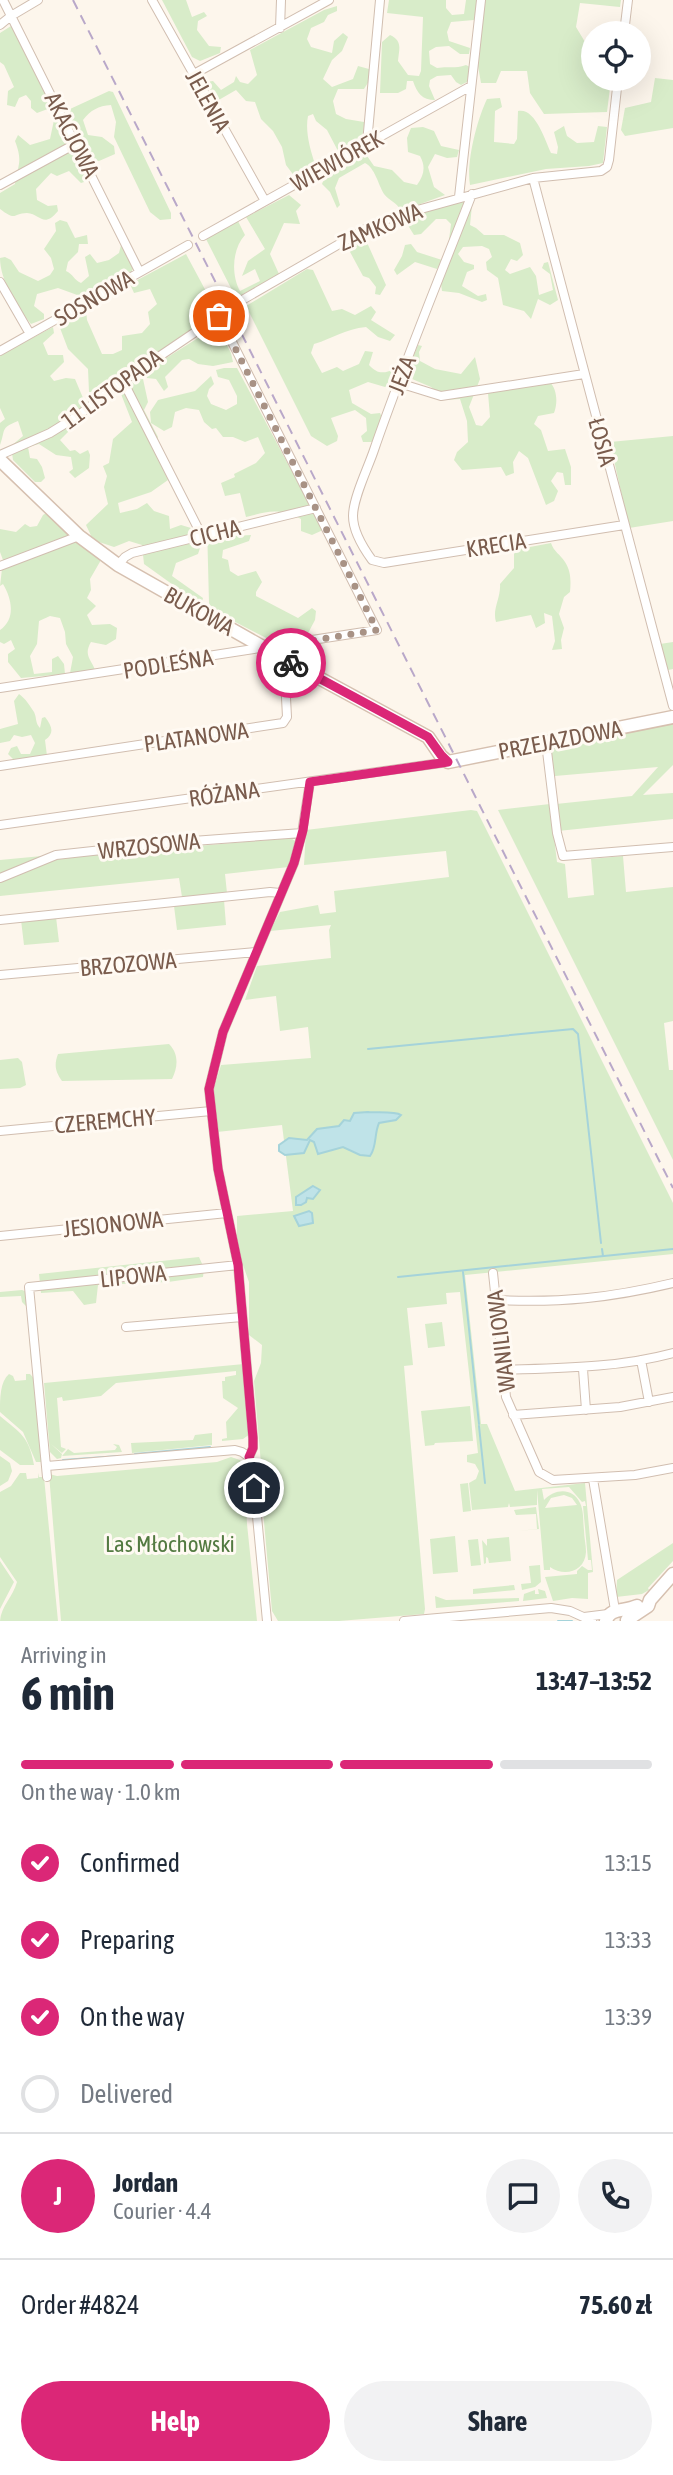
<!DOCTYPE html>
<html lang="en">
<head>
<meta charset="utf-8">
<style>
  :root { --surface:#fff; --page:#f2f2f3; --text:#1f2937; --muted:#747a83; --line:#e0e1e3; --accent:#db2777 }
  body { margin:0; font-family:"Asap Condensed",sans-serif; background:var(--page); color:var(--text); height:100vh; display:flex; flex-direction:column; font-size:26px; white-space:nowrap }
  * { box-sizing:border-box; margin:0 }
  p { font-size:23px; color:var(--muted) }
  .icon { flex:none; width:38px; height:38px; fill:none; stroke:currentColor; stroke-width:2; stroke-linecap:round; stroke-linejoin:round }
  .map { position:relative; height:1621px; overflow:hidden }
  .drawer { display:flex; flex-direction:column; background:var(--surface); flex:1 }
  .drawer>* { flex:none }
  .fabs { position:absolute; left:581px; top:21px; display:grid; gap:14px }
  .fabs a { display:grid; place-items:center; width:70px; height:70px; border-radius:50%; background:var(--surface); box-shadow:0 7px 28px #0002; font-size:35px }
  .pin { position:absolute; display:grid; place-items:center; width:60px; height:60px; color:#fff; margin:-30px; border:4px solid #fff; border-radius:50%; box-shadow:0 2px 7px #0007 }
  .courier { position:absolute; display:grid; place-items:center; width:70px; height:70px; margin:-35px; border:5px solid #db2777; border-radius:50%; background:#fff; color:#222; box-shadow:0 2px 9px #0007 }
  .overview em { font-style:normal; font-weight:700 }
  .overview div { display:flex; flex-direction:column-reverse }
  .overview { display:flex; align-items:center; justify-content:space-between; height:119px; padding:0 21px }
  h1 { font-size:46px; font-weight:700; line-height:52px }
  .bar { display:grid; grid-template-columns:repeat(4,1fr); gap:10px 7px; align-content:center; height:84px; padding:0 21px }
  .bar i { height:9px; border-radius:5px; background:var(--line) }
  .bar .on { background:var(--accent) }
  .bar p { grid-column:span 4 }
  .line { display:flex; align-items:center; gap:18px; padding:0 21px; border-top:2px solid var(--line) }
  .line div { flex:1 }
  .round { display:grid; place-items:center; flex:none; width:74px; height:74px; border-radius:37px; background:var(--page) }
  ol { padding:0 21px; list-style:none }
  li { display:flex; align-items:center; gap:21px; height:77px }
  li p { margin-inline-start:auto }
  li .icon { padding:7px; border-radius:50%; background:var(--accent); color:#fff; stroke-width:4 }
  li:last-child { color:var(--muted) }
  li i { width:38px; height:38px; border:4px solid var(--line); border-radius:50% }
  .primary-button { display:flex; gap:14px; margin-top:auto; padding:14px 21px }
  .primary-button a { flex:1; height:80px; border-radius:42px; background:var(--accent); color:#fff; font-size:28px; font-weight:700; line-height:80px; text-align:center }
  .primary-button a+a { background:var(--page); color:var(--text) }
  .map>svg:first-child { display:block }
  .green { fill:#d8ecc9; fill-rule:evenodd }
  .water { fill:#bfe3e8; stroke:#a5d3da; stroke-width:2 }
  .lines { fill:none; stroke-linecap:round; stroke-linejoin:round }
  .stream { stroke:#a5d3da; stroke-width:2 }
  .street-casing { stroke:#d1beb0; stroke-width:10 }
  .secondary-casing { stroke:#d6c0b0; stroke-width:15 }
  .street { stroke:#fff; stroke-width:8 }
  .secondary { stroke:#fff; stroke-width:12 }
  .rail { stroke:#b9a8c9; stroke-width:2; stroke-dasharray:10 7; stroke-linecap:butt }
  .done { stroke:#a89285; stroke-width:7; stroke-dasharray:0 12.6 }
  .route { stroke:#db2777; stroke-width:9 }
  .labels { text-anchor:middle; stroke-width:6; stroke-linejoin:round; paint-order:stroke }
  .street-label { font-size:23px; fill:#7a5c4d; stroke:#fffaf3 }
  .park-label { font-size:23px; fill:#537a41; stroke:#fffaf3 }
</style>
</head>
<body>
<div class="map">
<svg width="673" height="1621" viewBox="0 0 673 1621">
  <rect width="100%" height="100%" fill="#fdf6ec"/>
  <path class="green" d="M162,0H186L192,17L204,12L207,16L198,21L197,30L209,46L221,47L220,53L200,61L192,57Z
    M389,0H446V8L452,15L464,14L466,0H478L474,20L451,22L447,32L449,41L470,48L469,54H460L449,46L436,47L429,51L430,64L437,68C447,66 455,69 466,65L470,67L467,82L461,85L456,82L451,75L437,76L430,80L429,86L435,100C422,100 417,93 413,81H407L406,89L398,93H380L382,42L390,35C403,41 399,49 398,61L408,75L419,76L421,71L423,17L387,13Z
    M485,0H621L620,7L580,3L576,27L585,42L593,79L611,80L607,112L544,114L530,93L527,71H501L496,83H481L478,66Z
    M337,6V11L328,15L324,22L311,28L307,39L311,47L332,53L334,41L343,33L348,37L342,51L332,60L323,79L332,87L353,79L358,66L369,69V81L364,89H338L333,101L336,114L346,119L364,122C364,140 357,149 338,151L327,130L316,121L313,114L308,116C305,131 310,149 315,164L303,174L295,177L286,165L282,147L273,131L261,119L255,102L246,101L236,90L217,101L206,82L213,81L221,90L234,82L236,76L240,82L248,84L257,75L250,50L324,10Z
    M11,26L14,28L53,107L37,113L31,108V101L26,95L19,98L15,107L7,105L8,91L14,87L4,65L0,62V33Z
    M655,78L673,80V128L625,136L621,130L625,108L651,102Z
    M109,91L113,92L171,213V219L160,220L150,212L114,137L116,122L111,105C98,106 91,110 83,120L88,135L102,137L114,146L115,154L99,161H91L70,117V109Z
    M500,98L502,107L495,111L494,142L514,144L517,139L518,111C535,107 545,140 551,153L557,154L558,147L554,132L564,126L567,136L577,143L594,142L598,126L607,127L603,163L589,166L546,169L470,185C466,162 477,120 487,99Z
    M59,118L90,180L81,183L69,171L57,176L51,173L36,189L37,200L48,206L57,205L58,211C43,229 41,214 27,213C13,213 17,222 0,209V193L15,184C18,164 23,162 15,141L18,135L30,145L50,139L54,120Z
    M423,127L434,131L441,146L459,150L457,157L447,158L435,154L428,167L434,187L445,195L401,211C397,202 389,201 384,194C378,184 375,168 365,163L339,178L335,188L340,205L337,208L330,192L322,184C327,171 335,172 346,167C353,163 356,155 365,153L374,166L392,170L404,182L417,185C424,175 426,167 420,156L408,152L407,138L411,128Z
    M289,195L301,205L296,211L300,224L284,223L270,254L279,274L236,298L206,239L238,221L245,235C232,249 231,275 240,291L260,281L255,269L242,276L248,261L265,249L246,217Z
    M465,199L448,248L451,224L446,219H436L421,234L414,235L404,219Z
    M472,205L470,225L476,228L484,235H504L520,243L523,255L517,261L511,259L505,270L510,274L530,267L536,276L539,295L553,290L550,274L542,268L544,263L548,262L558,300L550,305L538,299L531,319L524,311L503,305L498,278L487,270L486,262L492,257L489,249L482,246L463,247L458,254L464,262L474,265V269L467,272L462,286L478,296L486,294L487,300L482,302L459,293L442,291L441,284Z
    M60,220L67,222L75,238L87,235L88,244H79L78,252L68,262L66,271C73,274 74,280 81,283L89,276L85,257L90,254L97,263L109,260L119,253L121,245L126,248L134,266L132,271L88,294L80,296L58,288L37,294L34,306L44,314V319L31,324C18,307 0,281 0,258L5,257L11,260L19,272L38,281L50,275L54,269L51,258L44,249L56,231L55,223Z
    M361,236L365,238L386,285L380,295L375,294L376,287L369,278L363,276L349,250Z
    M411,244L417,252L442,260L437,269L415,262L397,275L394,270L402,256L405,245Z
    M186,254L208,295L209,317L97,397L89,392L88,369L68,349L60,328L64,319L86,309L87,320L102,354H113L122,350V336L142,333L150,324L148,312L157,304L150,289L134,293L130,284Z
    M307,269L313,270L332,311L342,309L355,315L371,306L376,312L371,320L395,335L390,341L378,337L366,327C345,329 334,338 314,344L311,353L322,373L337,367L343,371L359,364L365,351L373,352L369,365C377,374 384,374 394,369L401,371L394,381L385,387L368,382L349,390L352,403L371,414L380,413L383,420L372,442H363L361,436L367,431L366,418L355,410L331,418L338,436L337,441L327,446L311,436L246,306Z
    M217,326L231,353L233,362L213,366L198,364L189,359L182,360L165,377L168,387L164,391L156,379L147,378L145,373L152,367Z
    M53,327L54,333L43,343L48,355H63L64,362L50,376L54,381L66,378L75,379L86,405L68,418L70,430L60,440L70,451L75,450L80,454L88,450L90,455L89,468L75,478L69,472L73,469L71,457L56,455L39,444L28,447L30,458L37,459L42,467L45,478L41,482H35L13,460L11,446L23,436L18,421C0,428 6,429 0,445V423L5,419L0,408V355Z
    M418,345L422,346L419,352L420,361L435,369L461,374L475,357L480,379L469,407L476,425L482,426L490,417L488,393L550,382C557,390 558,402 554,413L538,416L534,424L541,430L548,451L565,449L571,467V485H565L563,473L557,472L551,481L558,491L554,501L546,505L528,458L519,451L513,462L514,473L506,476L501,467L462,470L454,460L457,452L468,442L467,421L460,399L445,400L431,387L405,376Z
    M224,368H237L323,530L312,535L301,531V519C279,508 269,511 246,517L240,493L225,496L221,483L235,477L234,474L256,463L265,453L258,437L245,442L233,437H223L216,428L212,429L204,422L199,410L186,408L175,412L172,427L164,431L151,423L150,412L158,400L195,391L211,376L214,384L209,389L207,396L211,404L226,410L237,404V396L229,380L218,377L216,370Z
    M143,379L148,402L144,410L158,437L154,449L168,480L151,492L118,503L120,513L137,509L147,503L154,511L169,516L170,529L181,525L191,528L200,548L198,554L176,563L172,576L203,598L201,605L144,564L142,545L129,541L114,547L93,540L86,525L108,504L104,487L107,476L103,466L109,463L113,439L132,422L121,394L135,380Z
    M673,436V521L629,528L610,442Z
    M48,512L101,560L90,579L91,590L87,598L96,606L87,615L92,625L110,624L117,628L116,639L106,645L91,642C82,657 94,661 96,674L72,677L70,673L73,657L66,644L65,632L60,618L50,616L39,621L37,644L30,656L34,674L52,672V659L58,656L64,664L65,674L21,678L8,662V654L15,649L11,640L4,644L0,642V630C16,619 12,599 3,584L0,586L3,560L0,552V529L16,532L25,524L30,527L37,526L43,515Z
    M212,523L224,524L232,536L251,535L249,541L223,550L222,558L228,560L230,571L238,576L256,571L262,582L256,592V596L298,618L312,608L316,611L315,620L306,637L274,642L212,610L209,603L207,526Z
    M551,543C554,552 560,554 565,562C571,571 571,581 570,592L564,597L559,614L564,628L561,640L562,649L552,650L555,641L552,616L544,613L545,623L536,628L531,615L496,622C492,609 501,598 500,584L514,568V550Z
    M673,642V669L668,670L660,644Z
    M19,694C25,698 30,706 34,712C37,718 35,723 40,728L42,718L45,717C52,726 55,733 45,740L47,756L14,760L8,754L11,748L17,746L21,754H30L35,743L31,735L22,737L14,735L10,741L0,743V729L18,724L14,701Z
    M673,723V765L643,795L673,793V819L558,831L556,804L632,796L658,767L555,776L552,773L547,748Z
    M550,804L557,862L565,864L568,898L594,895L591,859L623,856L626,892L673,887V1021L664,1023L669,1070H673V1160L498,810Z
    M471,810L477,811L673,1203V1254L465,1275L481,1424H487L515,1491L585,1483L593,1572L588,1573V1599L572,1598L553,1601L545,1577L577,1574V1571L582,1566L588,1570H592L591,1560H588L583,1506H586L585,1501L582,1502L569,1487L542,1489L544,1500C555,1489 572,1487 580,1503C584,1511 583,1522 584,1530C584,1537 586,1545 586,1552C585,1572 564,1577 550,1567V1570H544L537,1490V1505L510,1507L509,1503L508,1507L472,1510L469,1483L476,1479L479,1471L475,1464L467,1462V1455L478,1453L460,1292L446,1293L447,1304L407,1308L413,1365L404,1366L425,1609L424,1614L339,1621H278L272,1611L259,1466L261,1464L254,1381L261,1363L262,1345L249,1335V1282L237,1248V1216L293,1211L282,1125L217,1132L211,1098L221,1065L311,1058L308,1027L280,1031L276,996L245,1000L257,966L331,958L329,930L331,925L270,931L280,912L318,905L320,914L336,912L334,891L449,877L446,851L304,865L306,830ZM564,1495L572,1498L577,1505L545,1508L551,1498Z
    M291,838L296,842L289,867L225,874L227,893L182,897L179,878L0,896V882L57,858Z
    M42,856L0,874V860Z
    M224,900L226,925L177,930L174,906Z
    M56,917L59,942L24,945L21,920Z
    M169,1044C179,1054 178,1067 172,1079L62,1081C55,1071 54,1065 58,1054Z
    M18,1058L22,1062L26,1085L20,1088L0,1089V1060Z
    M199,1257L204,1268L203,1277L168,1282L98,1285L96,1303L84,1305L73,1291L41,1293L39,1274Z
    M22,1290L27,1292L34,1361H31L27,1307L22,1302L21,1296L0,1297V1292Z
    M442,1322L445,1346L428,1348L425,1324Z
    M244,1364L250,1434L243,1439L222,1441V1439L227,1438L226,1422L238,1408L223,1398L222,1381H225V1377L236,1375V1371L116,1383L101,1396L63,1401L62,1397L57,1398L61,1447L66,1449L62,1453L51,1444L62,1454L61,1458L57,1459L50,1452L44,1383Z
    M9,1374L13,1376L15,1381L26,1380V1374H30L36,1381L44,1462H36L23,1432L0,1412C0,1398 0,1382 9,1374Z
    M470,1406L473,1441L435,1443L434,1445L425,1446L421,1411Z
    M0,1416C20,1433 29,1436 34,1465H20L0,1450Z
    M212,1433V1445L132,1453L131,1443L193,1440L195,1435Z
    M113,1444L119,1445L122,1452L62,1456L68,1449L74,1453L115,1450L117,1447Z
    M0,1456L10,1463L12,1471L8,1481L0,1486Z
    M231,1457L240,1460L244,1467L247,1524L257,1621H61L49,1474L57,1476L217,1462Z
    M20,1473H26L27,1479L38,1478L39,1473V1477H44L58,1621H0C1,1606 13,1597 17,1582L0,1557V1492L11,1486Z
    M468,1483L471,1511L463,1512L460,1484Z
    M536,1507L539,1529L518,1531L537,1529L536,1514L516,1515L514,1510Z
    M455,1536L458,1572L433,1574L430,1539Z
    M509,1537L511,1561L489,1563L488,1558L486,1557V1563L484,1564L482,1540L487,1546V1539Z
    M478,1539L481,1565L471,1566L468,1540Z
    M673,1543V1561L648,1588L649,1590L642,1594L616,1597L617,1580Z
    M0,1561L14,1582L0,1609Z
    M540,1565L541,1582L535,1587L522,1590L521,1584L531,1583L529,1566Z
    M514,1585L515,1590L473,1594V1589Z
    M538,1589L545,1591L547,1598L523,1601L524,1594L535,1590V1594H539Z
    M435,1596L446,1600L519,1598V1601L436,1608Z"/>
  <path class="water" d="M368,1112C377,1113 395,1111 401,1115L396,1120L379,1123C374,1134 377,1147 370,1156L360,1155L343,1147L318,1154L314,1142L310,1140L304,1153L285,1155L279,1151V1145L289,1138L307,1140L317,1129L339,1126L344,1120L350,1121L354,1113Z
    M313,1186L320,1190L313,1199L307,1198L306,1202L301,1205H296V1197Z
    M309,1211L312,1213L313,1223L299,1226L294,1216Z"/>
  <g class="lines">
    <path class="stream" d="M368,1049L573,1029L578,1034L601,1243
      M602,1249L603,1256
      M463,1272L479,1424
      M398,1277L673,1249
      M479,1426L485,1483
      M135,1454L210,1447
      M63,1460L119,1456
      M558,1621H572"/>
    <defs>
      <path id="street" d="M3,0L139,271
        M152,0L265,201
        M0,25L11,16L38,0
        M280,28L281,0
        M624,33L628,0
        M194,74L329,0
        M367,143L380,0
        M533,178L673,706
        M0,185L77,143
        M472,194C439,279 404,363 374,450C368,468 353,498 353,516C353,531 364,549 372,560L384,563L624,525
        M459,197L481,0
        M203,236L471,86
        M0,282L30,334
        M237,303L367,228L392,217L533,178L601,171L607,167L609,160L618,79
        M0,351L188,245
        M123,381L202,536
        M399,383L441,396L584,374
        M0,455L50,433L79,415L123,381L219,316L377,630L0,688
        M118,565L125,557L132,553L316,508
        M0,566L79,536
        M546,743L557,833L563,856L673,847
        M0,766L283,723L287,717L284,659
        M0,825L448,762
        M0,878L56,855L166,843L302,833
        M0,920L270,892L280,893
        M0,975L256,952
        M0,1131L211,1111
        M0,1236L227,1213
        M493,1273L506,1397L539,1472L553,1480L635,1475L673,1468
        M496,1300C561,1303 610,1298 673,1283
        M126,1327L242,1317
        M641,1360L649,1402
        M583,1369L586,1410
        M503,1370C561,1368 617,1368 673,1353
        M513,1415L620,1407L673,1397
        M47,1466L235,1450L242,1452L249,1457
        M47,1477L29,1287L238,1265
        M593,1479L615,1610
        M584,1617L608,1614
        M267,1621L252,1464L249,1457L253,1448V1438L238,1265L218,1169L209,1089L223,1032L294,863L302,833L310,782
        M404,1621L551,1608L570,1611L592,1621"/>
      <path id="secondary" d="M0,460L79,536L118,565L284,659L428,737L441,756L448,762L673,717
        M627,1620L648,1606L650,1600L673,1574
        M606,1621C610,1607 624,1612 637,1606"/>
    </defs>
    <use href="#street" class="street-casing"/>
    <use href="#secondary" class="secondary-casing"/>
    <use href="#street" class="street"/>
    <use href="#secondary" class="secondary"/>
    <path class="rail" d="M73,0L673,1188"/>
  </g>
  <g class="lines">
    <path class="done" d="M219,316L377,630L266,648L291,663"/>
    <path class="route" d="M254,1488L252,1464L249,1457L253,1448V1438L238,1265L218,1169L209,1089L223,1032L294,863L303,830L310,782L448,762L441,755L428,737L291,663"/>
  </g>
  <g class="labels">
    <g class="street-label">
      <text transform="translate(208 101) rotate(61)" y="8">JELENIA</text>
      <text transform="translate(72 135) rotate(63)" y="8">AKACJOWA</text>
      <text transform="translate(337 161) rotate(-29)" y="8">WIEWIÓREK</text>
      <text transform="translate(380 227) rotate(-23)" y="8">ZAMKOWA</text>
      <text transform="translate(94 298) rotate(-30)" y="8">SOSNOWA</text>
      <text transform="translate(402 375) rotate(-69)" y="8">JEŻA</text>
      <text transform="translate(112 389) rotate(-36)" y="8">11 LISTOPADA</text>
      <text transform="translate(602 442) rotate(75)" y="8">ŁOSIA</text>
      <text transform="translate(215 533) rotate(-14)" y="8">CICHA</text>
      <text transform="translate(496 545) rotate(-9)" y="8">KRECIA</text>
      <text transform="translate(199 611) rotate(29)" y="8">BUKOWA</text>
      <text transform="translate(168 664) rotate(-9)" y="8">PODLEŚNA</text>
      <text transform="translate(196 737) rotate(-8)" y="8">PLATANOWA</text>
      <text transform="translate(560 740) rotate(-11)" y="8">PRZEJAZDOWA</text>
      <text transform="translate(224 794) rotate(-8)" y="8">RÓŻANA</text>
      <text transform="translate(149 846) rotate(-6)" y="8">WRZOSOWA</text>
      <text transform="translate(128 964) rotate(-5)" y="8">BRZOZOWA</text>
      <text transform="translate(105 1121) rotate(-5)" y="8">CZEREMCHY</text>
      <text transform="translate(113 1224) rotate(-6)" y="8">JESIONOWA</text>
      <text transform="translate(133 1276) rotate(-6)" y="8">LIPOWA</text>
      <text transform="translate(501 1341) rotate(-97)" y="8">WANILIOWA</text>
    </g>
    <g class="park-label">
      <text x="170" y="1552">Las Młochowski</text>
    </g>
  </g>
</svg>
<div class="fabs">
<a><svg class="icon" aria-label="locate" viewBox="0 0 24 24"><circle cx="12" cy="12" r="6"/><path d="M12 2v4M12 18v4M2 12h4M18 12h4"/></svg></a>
</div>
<div class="pin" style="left:219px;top:316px;background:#ea580c"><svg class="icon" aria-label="bag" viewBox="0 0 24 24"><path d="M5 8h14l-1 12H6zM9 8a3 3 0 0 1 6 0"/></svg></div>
<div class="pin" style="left:254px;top:1488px;background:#1f2937"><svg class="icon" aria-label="home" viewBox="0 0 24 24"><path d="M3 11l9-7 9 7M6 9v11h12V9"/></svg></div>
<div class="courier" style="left:291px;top:663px"><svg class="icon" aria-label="bike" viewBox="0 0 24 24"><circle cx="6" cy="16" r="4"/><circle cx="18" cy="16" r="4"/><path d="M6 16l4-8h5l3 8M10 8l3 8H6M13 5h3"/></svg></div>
</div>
<section class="drawer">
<div class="overview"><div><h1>6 min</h1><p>Arriving in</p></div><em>13:47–13:52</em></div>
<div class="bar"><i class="on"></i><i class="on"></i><i class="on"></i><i></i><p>On the way · 1.0 km</p></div>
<ol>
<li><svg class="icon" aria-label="check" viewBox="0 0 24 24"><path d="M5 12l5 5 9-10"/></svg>Confirmed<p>13:15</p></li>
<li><svg class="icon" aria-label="check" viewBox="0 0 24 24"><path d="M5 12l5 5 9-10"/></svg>Preparing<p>13:33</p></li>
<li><svg class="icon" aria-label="check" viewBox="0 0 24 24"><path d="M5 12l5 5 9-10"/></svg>On the way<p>13:39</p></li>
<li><i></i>Delivered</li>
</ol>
<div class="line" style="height:126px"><b class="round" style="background:var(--accent);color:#fff">J</b><div><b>Jordan</b><p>Courier · 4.4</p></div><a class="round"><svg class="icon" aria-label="chat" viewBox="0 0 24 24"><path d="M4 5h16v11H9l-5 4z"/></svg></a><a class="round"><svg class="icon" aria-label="phone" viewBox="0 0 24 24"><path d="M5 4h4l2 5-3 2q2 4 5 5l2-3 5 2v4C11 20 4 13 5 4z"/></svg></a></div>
<div class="line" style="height:91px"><div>Order #4824</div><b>75.60 zł</b></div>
<div class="primary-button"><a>Help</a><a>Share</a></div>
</section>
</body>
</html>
